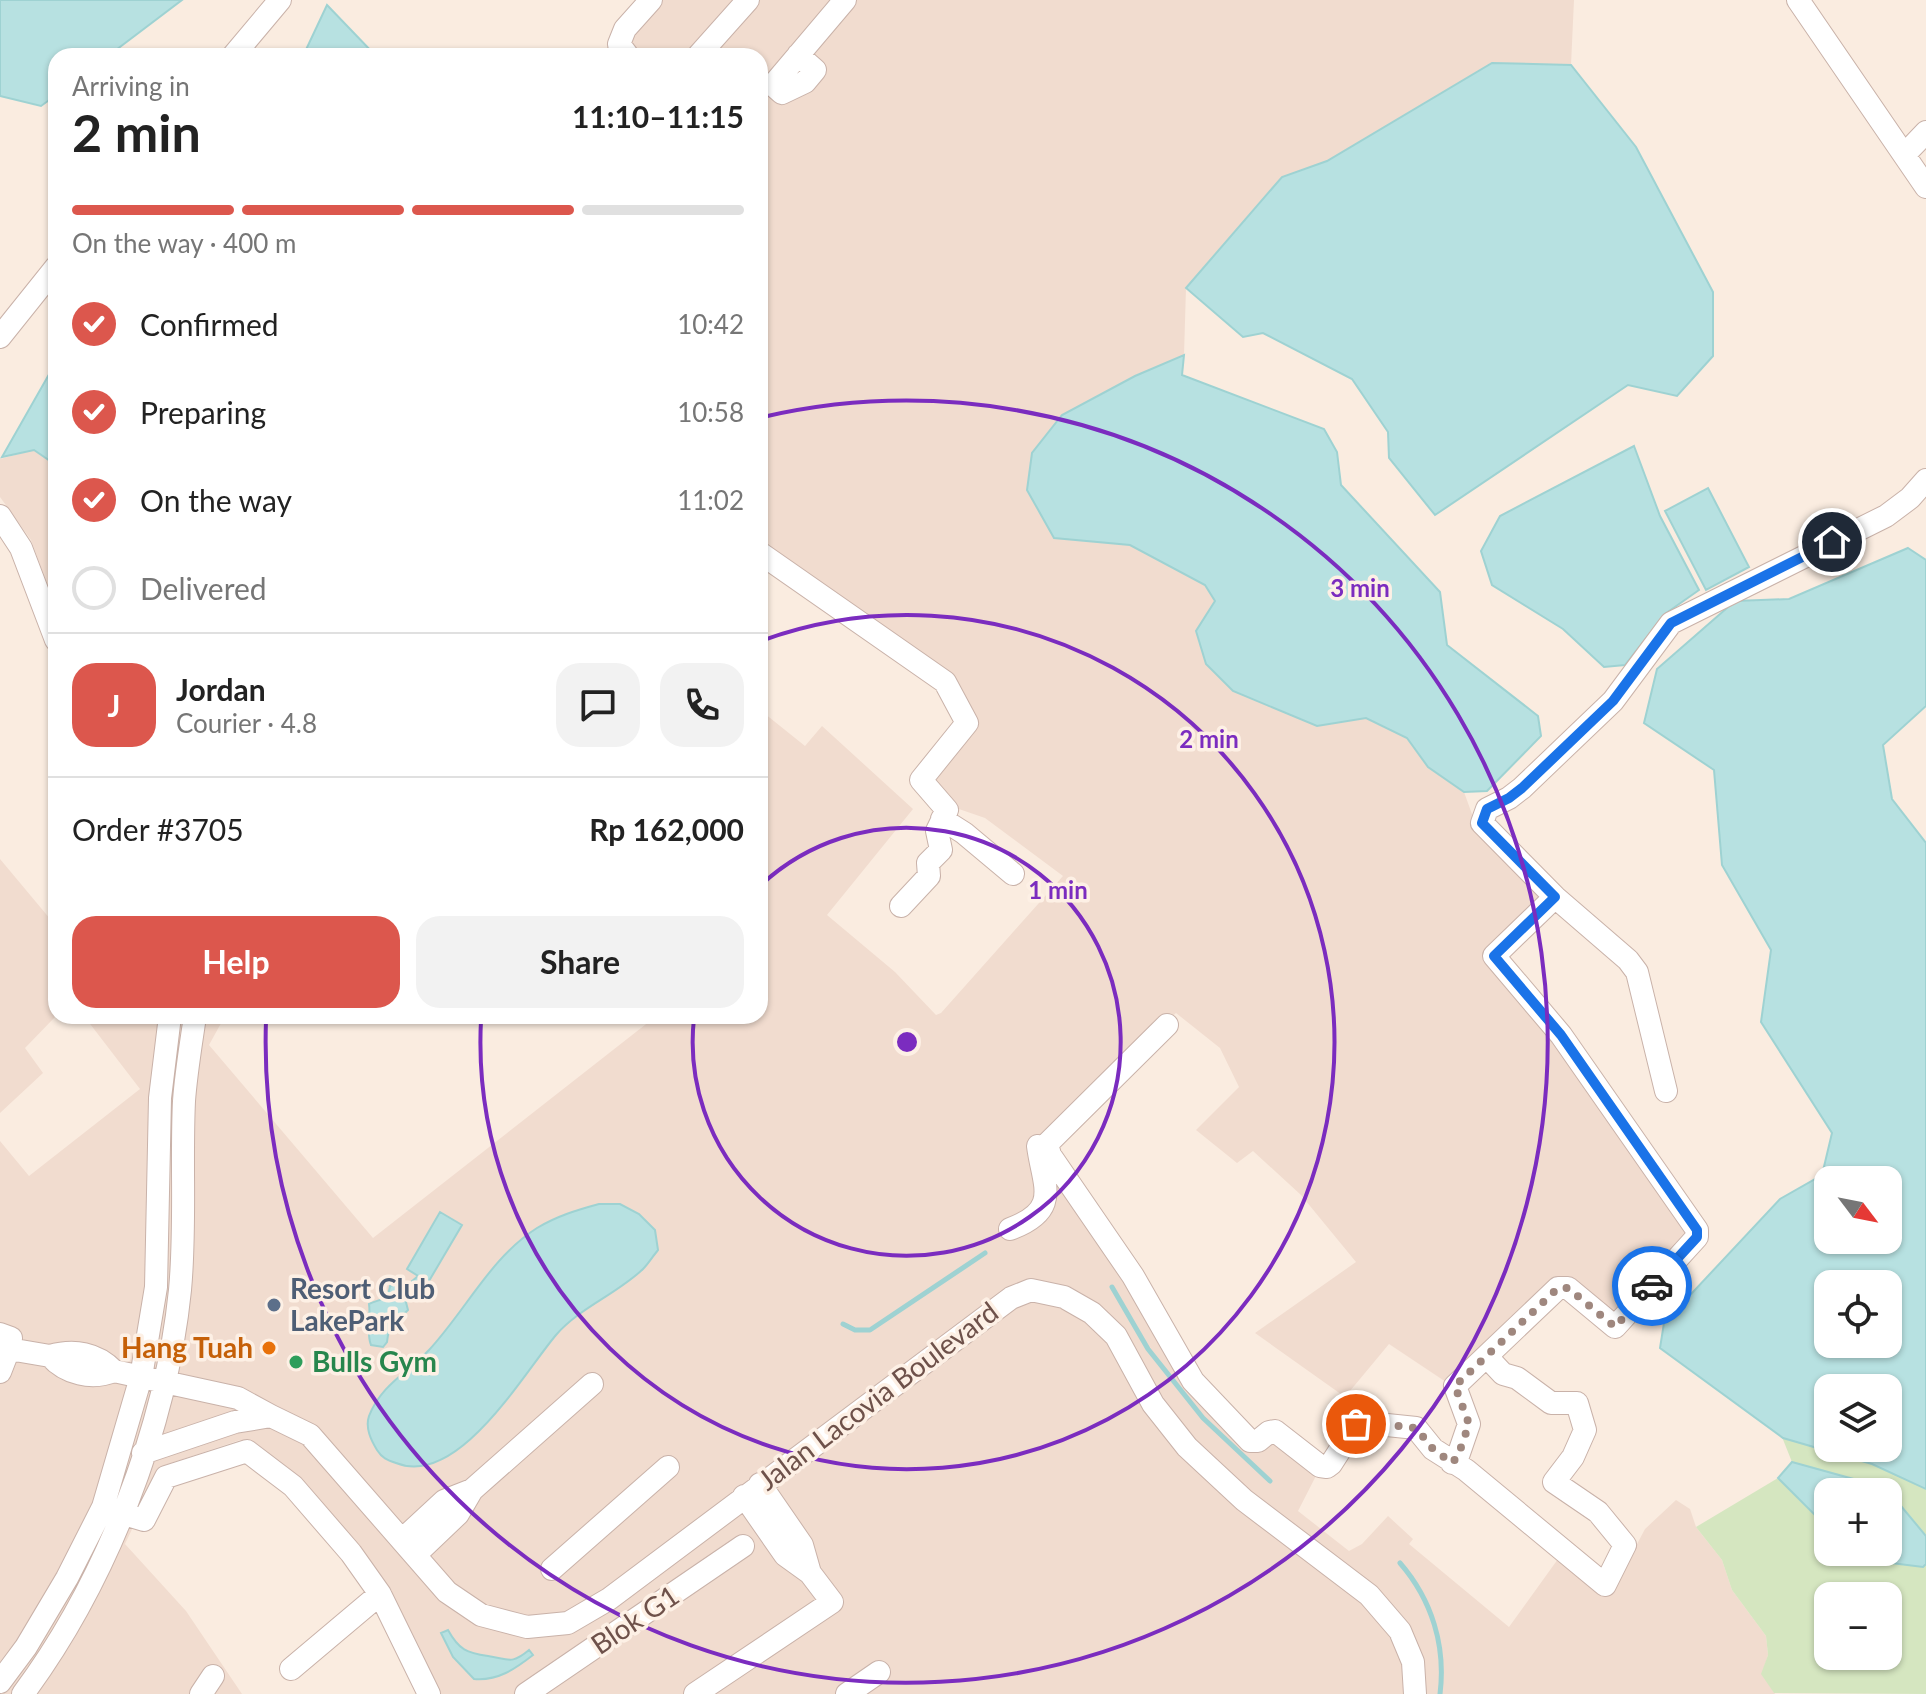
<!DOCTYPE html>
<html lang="en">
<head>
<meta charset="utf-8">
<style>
  :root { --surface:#fff; --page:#f2f2f2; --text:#222; --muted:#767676; --line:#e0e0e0; --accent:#dc574d }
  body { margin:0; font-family:Lato,sans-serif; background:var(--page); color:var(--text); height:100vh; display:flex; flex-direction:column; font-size:30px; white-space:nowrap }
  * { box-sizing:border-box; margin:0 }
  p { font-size:26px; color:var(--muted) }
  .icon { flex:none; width:44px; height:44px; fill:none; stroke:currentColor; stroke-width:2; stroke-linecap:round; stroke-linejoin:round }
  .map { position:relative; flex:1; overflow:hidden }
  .panel { position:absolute; left:48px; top:48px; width:720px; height:976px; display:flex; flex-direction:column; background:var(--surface); border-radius:24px; box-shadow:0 2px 6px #0004 }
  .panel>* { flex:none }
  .needle { width:52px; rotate:122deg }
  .controls { position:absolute; left:1814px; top:1166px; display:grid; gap:16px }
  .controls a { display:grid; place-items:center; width:88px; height:88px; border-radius:16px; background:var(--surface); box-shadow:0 2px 6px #0004; font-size:40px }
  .pin { position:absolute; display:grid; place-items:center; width:68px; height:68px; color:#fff; margin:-34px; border:4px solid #fff; border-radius:50%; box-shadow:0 2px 8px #0007 }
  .courier { position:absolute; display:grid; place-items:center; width:80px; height:80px; margin:-40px; border:6px solid #1a73e8; border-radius:50%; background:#fff; color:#222; box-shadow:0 2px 10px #0007 }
  .summary em { font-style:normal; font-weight:700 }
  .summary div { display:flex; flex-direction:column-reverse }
  .summary { display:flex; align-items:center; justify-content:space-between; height:136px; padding:0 24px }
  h1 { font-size:52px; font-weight:700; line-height:60px }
  .bar { display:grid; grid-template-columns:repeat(4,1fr); gap:12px 8px; align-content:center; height:96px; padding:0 24px }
  .bar i { height:10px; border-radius:6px; background:var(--line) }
  .bar .on { background:var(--accent) }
  .bar p { grid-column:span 4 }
  .line { display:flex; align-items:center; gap:20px; padding:0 24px; border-top:2px solid var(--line) }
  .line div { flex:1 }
  .round { display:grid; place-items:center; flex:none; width:84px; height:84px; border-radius:24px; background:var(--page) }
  ol { padding:0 24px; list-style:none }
  li { display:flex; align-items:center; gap:24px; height:88px }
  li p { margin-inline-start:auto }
  li .icon { padding:8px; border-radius:50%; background:var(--accent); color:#fff; stroke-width:4 }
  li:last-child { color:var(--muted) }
  li i { width:44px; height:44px; border:4px solid var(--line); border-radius:50% }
  .primary-button { display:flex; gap:16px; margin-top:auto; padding:16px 24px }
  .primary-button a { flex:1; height:92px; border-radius:24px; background:var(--accent); color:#fff; font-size:32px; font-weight:700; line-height:92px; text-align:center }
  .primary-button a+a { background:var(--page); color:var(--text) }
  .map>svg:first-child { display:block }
  .residential { fill:#f1dccf }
  .green { fill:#d5e6c0; fill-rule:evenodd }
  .water { fill:#b7e1e1; stroke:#9ed2d2; stroke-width:2; fill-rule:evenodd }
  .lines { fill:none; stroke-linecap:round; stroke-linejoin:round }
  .stream { stroke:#9ed2d2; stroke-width:5 }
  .minor-casing { stroke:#c9b2a9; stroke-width:24 }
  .minor { stroke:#fff; stroke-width:22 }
  .done { stroke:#9f877e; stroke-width:8; stroke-dasharray:0 14.4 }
  .route { stroke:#1a73e8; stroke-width:10 }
  .ring { fill:none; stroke:#7b2cbf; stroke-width:4 }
  .service-dot { fill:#5c6f8a; stroke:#fdf0e5; stroke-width:3 }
  .food-dot { fill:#e8710a; stroke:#fdf0e5; stroke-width:3 }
  .leisure-dot { fill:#2e9e5b; stroke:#fdf0e5; stroke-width:3 }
  .labels { text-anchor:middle; stroke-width:7; stroke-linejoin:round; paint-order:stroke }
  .service-label { font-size:28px; font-weight:bold; fill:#4e5e75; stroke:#fdf0e5; text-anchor:start }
  .food-label { font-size:28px; font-weight:bold; fill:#c56008; stroke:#fdf0e5; text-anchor:end }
  .leisure-label { font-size:28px; font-weight:bold; fill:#27864d; stroke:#fdf0e5; text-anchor:start }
  .street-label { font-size:28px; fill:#6e514a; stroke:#fdf0e5 }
  .centre { fill:#7b2cbf; stroke:#fdf0e5; stroke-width:4 }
  .ring-label { font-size:24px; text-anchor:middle; font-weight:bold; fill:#7b2cbf; stroke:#fdf0e5; stroke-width:7; stroke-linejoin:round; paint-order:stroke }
</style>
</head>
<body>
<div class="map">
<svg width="1926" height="1694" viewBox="0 0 1926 1694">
  <rect width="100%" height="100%" fill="#faece0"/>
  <path class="residential" d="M637,0H1574L1571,65L1492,63L1327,161L1282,177L1186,288L1184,355L1135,376L1062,415L1054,538L1130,545L1205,585L1215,601L1317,726L1366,718L1407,738L1428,767L1464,792L1477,828L1544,899L1486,956L1553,1033L1694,1234L1614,1320L1561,1280L1452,1386L1389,1344L1345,1397L1255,1333L1356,1262L1301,1195L1253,1151L1237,1163L1196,1130L1239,1087L1220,1048L1176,1013L1128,1055L1040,1145L1192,1384L1253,1453L1274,1437L1320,1468L1298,1511L1349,1551L1362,1544L1388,1516L1413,1539L1409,1544L1509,1627L1558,1559L1610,1595L1645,1529L1676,1500L1690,1509L1696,1527L1722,1560L1732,1590L1766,1636L1768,1655L1762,1674L1775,1694H436L285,1467L256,1443L240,1440L162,1466L125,1544L186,1611L242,1694H0V1141L29,1176L140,1089L84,1016H225L209,1045L373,1238L650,1021L647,1016H760V710L805,746L822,726L913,809L827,915L895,972L936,1015L941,1013L1063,876L985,818L956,808L928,779L977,727L950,679L760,547V56H602Z
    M34,450L56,465V608L31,540L0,497V459Z
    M0,859L56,926V1016L25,1048L43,1073L0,1113Z"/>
  <path class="green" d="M1782,1437L1872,1464L1926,1489V1536L1886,1488L1792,1462Z
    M1778,1478L1828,1528V1552H1852L1859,1559L1923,1567L1926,1564V1694L1774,1693L1761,1674L1768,1655L1766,1636L1732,1590L1722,1560L1696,1527ZM1828,1596H1888V1656H1828Z"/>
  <path class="water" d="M0,0H182L108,56H56V95L41,106L0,96Z
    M327,5L376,56H303Z
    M1492,63L1571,65L1636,147L1713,292V356L1677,396L1628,385L1435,515L1389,458L1388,432L1352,379L1263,333L1243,337L1186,288L1282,177L1327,161Z
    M1184,355L1182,375L1324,429L1337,452L1341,485L1440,592L1447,645L1538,716L1541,736L1487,791L1464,792L1428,767L1407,738L1366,718L1317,726L1233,691L1206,664L1196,631L1215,601L1205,585L1130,545L1054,538L1027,490L1032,453L1062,415L1135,376Z
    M56,362V465L34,450L2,457Z
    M1634,446L1660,516L1699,590L1665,614L1625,665L1604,667L1563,629L1492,585L1481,551L1500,516Z
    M1708,488L1749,567L1706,590L1665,511Z
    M1908,548L1926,560V706L1883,745L1892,799L1926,843V1489L1872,1464L1783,1438L1660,1348L1664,1323L1780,1199L1822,1175L1832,1133L1761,1022L1771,950L1722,865L1714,770L1644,723L1657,669L1735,601L1789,599ZM1828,1180H1888V1240H1828ZM1828,1284H1888V1344H1828ZM1828,1388H1888V1448H1828Z
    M599,1204H620L639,1214L655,1230L658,1250C653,1256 648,1264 643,1269C617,1294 579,1308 556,1335C523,1374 458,1488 396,1463C387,1460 382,1458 377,1450C371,1440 365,1428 369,1416C381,1385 408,1372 429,1350C466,1310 491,1257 537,1228C557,1216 577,1210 599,1204Z
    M440,1212L462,1225L429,1281L426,1293L415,1294L411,1290L410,1283L418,1276L407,1269Z
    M396,1284L402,1287L408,1310C394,1325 390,1318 387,1342L383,1347L371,1345C366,1333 371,1318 369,1304C379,1299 388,1301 390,1286Z
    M1792,1462L1886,1488L1926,1536V1564L1923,1567L1859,1559L1852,1552H1888V1492H1828V1528L1778,1478Z
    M448,1630C459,1650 467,1653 488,1656C509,1659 511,1665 529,1650L533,1655C515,1669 498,1681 474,1679L453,1657L441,1633Z"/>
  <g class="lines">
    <path class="stream" d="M1112,1287L1148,1349L1203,1418L1270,1481
      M843,1324L855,1330H870L985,1253
      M1400,1563C1432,1600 1446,1646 1440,1694"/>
    <defs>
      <path id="minor" d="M1798,0L1926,187
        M798,55L815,70L805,82L782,93L773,85L845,0
        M233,56L280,0
        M628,56L619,44L625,29L651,0
        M698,56L748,0
        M1905,154L1926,132
        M0,337L56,267
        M0,516L21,548L56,640
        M760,553L945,682L967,723L921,780L947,810L937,831L941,850L928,863L929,876L901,906
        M942,819L964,833L1013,874
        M1167,1025L1047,1144L1050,1155L1133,1276L1193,1381L1250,1441H1258L1269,1432L1275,1431L1320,1466L1327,1467L1331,1464L1358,1422L1416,1428L1433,1449L1466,1470L1605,1585L1625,1545L1598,1512L1554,1482L1573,1457L1585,1430L1577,1403H1551L1517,1378L1503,1374L1487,1357
        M1666,1091L1637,972L1628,960L1555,897L1482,823L1487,809L1509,798L1522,788L1613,701L1671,623L1886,516L1910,498L1926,480
        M1010,1229C1062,1210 1043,1185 1038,1146
        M0,1334L11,1338L9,1349L0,1372
        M9,1349L50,1356
        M114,1371C97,1353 74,1349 50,1356C66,1374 92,1380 114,1371L238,1398L271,1416L235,1422L143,1453
        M271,1416L310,1435L447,1592L481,1615L527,1627L568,1623L609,1599L1011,1298L1031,1290L1064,1297L1092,1313L1116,1336L1153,1404L1187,1447L1244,1500L1369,1595L1400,1631L1413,1662L1415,1694
        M1452,1463L1458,1456L1469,1424L1455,1386L1558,1288H1568L1615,1327L1697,1237V1230L1561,1035L1494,956L1555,897
        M472,1490L592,1384
        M744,1496L785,1555L810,1573L802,1545L760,1484
        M124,1514L144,1520L166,1477L247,1451L293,1486L351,1553L380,1594L429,1694
        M403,1539L444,1501L472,1490L458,1514L416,1554
        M552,1569L668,1467
        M291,1669L380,1594
        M0,1682L26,1647L67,1578L103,1507L141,1377L156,1287L160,1098L170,1016
        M23,1694C106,1582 166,1429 180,1290C186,1227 181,1163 184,1101C186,1073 191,1044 195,1016
        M201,1694L213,1676
        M526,1694L743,1546
        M695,1694L832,1602L810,1573
        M847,1694L879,1672"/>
    </defs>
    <use href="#minor" class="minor-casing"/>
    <use href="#minor" class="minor"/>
  </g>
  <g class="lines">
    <path class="done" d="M1356,1424L1361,1422L1416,1428L1433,1449L1452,1463L1458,1456L1469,1424L1455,1386L1558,1288H1568L1615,1327L1652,1286"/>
    <path class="route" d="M1652,1286L1697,1237V1230L1561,1035L1494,956L1555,897L1482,823L1487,809L1509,798L1522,788L1613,701L1671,623L1832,542"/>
  </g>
  <g class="ring">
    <path d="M761 885A214 214 0 1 1 694 1018"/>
    <path d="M761 641A427 427 0 1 1 481 1020"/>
    <path d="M763 417A641 641 0 1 1 266 1020"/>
  </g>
  <circle class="service-dot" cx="274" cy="1305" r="8"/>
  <circle class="food-dot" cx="269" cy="1348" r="8"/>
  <circle class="leisure-dot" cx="296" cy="1362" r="8"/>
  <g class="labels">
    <g class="service-label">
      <text x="290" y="1299">Resort Club<tspan x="290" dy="32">LakePark</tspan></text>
    </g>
    <g class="food-label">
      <text x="253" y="1358">Hang Tuah</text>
    </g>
    <g class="leisure-label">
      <text x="312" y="1372">Bulls Gym</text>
    </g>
    <g class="street-label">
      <text transform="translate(878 1396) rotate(-37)" y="10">Jalan Lacovia Boulevard</text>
      <text transform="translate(635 1620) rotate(-34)" y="10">Blok G1</text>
    </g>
  </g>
  <circle cx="907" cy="1042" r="12" class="centre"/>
  <g class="ring-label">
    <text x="1360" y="597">3 min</text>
    <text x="1209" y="748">2 min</text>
    <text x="1058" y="899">1 min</text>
  </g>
</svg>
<div class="controls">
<a><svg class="needle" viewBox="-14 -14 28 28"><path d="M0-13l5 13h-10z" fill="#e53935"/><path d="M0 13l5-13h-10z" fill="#767676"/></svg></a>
<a><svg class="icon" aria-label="locate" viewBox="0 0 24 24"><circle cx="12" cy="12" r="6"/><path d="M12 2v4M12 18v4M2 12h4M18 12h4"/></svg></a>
<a><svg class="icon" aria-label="layers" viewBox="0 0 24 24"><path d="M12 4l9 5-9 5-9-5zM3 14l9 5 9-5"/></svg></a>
<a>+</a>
<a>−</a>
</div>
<div class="pin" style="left:1356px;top:1424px;background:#ea580c"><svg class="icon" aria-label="bag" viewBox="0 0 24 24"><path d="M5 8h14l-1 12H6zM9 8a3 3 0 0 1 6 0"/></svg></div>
<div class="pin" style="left:1832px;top:542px;background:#1f2937"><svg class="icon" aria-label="home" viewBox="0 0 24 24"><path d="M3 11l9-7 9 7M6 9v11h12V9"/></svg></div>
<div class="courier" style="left:1652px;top:1286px"><svg class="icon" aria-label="car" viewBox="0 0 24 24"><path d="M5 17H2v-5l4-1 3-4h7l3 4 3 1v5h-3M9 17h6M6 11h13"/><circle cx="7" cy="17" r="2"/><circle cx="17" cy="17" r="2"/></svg></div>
<section class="panel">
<div class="summary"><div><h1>2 min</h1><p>Arriving in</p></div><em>11:10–11:15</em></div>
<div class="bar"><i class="on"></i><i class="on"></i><i class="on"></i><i></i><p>On the way · 400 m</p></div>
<ol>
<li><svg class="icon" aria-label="check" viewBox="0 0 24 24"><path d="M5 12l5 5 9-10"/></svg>Confirmed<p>10:42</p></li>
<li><svg class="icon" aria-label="check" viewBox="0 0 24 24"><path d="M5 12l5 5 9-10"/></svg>Preparing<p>10:58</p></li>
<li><svg class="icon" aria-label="check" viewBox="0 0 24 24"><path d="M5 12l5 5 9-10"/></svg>On the way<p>11:02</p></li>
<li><i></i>Delivered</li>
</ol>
<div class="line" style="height:144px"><b class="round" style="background:var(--accent);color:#fff">J</b><div><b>Jordan</b><p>Courier · 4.8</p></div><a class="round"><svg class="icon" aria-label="chat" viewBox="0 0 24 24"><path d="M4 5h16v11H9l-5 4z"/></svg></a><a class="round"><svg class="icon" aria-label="phone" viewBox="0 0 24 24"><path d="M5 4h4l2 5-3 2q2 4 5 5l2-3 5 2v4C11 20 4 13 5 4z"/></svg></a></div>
<div class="line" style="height:104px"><div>Order #3705</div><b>Rp 162,000</b></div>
<div class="primary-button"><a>Help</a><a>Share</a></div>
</section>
</div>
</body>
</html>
